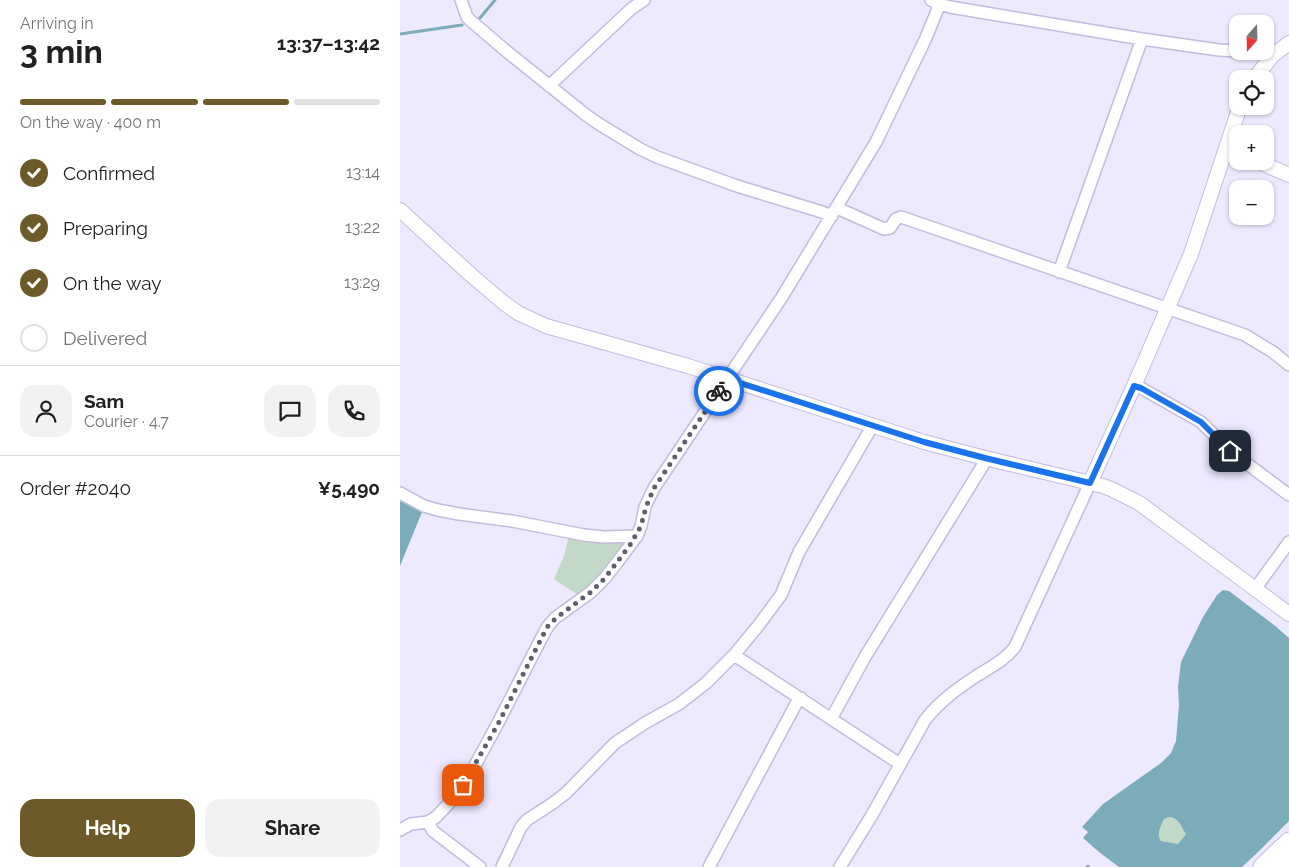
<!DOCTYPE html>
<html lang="en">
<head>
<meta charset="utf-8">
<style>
  :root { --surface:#fff; --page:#f2f2f2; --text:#202124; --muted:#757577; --line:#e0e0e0; --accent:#6c5a28 }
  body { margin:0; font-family:Raleway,sans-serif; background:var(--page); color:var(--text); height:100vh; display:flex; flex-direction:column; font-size:19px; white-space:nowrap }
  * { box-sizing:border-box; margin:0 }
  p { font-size:16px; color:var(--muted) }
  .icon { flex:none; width:28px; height:28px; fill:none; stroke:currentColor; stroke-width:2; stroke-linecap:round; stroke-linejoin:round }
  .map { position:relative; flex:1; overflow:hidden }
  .panel { display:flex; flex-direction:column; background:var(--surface); width:400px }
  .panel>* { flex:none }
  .needle { width:32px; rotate:200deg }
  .fabs { position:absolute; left:829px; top:15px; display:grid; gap:10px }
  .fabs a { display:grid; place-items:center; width:45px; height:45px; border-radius:10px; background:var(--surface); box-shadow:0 1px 4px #0004; font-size:25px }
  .pin { position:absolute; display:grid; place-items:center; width:42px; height:42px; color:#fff; margin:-21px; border-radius:10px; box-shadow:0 2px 8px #0006 }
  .courier { position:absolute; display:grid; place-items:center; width:50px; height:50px; margin:-25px; border:4px solid #1a73e8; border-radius:50%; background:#fff; color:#222; box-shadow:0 1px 6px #0007 }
  .summary em { font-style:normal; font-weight:700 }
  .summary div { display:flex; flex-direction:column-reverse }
  .summary { display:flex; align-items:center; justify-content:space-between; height:85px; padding:0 20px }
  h1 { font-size:32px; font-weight:700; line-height:38px }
  .bar { display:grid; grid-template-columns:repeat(4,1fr); gap:8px 5px; align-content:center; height:60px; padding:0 20px }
  .bar i { height:6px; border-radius:4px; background:var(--line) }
  .bar .on { background:var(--accent) }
  .bar p { grid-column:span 4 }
  .line { display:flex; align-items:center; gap:12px; padding:0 20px; border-top:1px solid var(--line) }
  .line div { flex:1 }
  .round { display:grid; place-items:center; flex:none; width:52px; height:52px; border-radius:15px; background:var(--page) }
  ol { padding:0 20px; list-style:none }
  li { display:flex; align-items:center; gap:15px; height:55px }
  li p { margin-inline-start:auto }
  li .icon { padding:5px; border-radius:50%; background:var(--accent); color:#fff; stroke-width:4 }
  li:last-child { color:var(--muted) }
  li i { width:28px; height:28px; border:2px solid var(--line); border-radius:50% }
  .primary-button { display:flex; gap:10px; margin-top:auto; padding:10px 20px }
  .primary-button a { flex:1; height:58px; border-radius:15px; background:var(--accent); color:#fff; font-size:20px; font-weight:700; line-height:58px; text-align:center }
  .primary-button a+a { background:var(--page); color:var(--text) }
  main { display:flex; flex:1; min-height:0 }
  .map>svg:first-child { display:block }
  .green { fill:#c2d9c8 }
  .water { fill:#7aacba; fill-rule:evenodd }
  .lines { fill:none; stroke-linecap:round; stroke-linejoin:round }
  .stream { stroke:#7aacba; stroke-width:3 }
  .minor-casing { stroke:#c1bbde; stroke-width:14 }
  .tertiary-casing { stroke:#c1bbde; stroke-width:16 }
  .trunk-casing { stroke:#c1bbde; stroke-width:21 }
  .minor { stroke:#fff; stroke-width:11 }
  .tertiary { stroke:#fff; stroke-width:14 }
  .trunk { stroke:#fff; stroke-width:19 }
  .done { stroke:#615e6e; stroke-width:5; stroke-dasharray:0 9 }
  .route { stroke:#1a73e8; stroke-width:6 }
</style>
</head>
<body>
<main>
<section class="panel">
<div class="summary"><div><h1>3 min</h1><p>Arriving in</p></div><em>13:37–13:42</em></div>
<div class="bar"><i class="on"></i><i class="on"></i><i class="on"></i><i></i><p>On the way · 400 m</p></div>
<ol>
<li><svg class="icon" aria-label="check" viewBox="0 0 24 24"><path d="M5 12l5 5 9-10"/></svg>Confirmed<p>13:14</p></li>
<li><svg class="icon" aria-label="check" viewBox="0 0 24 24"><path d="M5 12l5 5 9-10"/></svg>Preparing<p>13:22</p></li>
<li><svg class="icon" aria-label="check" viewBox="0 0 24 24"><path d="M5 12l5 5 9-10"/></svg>On the way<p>13:29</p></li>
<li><i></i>Delivered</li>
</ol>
<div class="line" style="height:90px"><a class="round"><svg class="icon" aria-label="person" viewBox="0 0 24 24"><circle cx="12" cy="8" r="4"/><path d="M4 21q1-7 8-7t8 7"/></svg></a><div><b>Sam</b><p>Courier · 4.7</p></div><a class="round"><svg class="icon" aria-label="chat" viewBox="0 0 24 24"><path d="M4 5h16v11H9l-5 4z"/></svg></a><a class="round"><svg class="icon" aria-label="phone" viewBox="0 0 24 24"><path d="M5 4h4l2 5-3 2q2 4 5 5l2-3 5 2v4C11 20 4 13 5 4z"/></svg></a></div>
<div class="line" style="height:65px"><div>Order #2040</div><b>¥5,490</b></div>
<div class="primary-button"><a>Help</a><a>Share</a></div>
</section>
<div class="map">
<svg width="889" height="867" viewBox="0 0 889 867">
  <rect width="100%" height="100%" fill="#ede9ff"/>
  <path class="green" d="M169,536L227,541C212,561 198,580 178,595L154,579L164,556Z
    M770,817C780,819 781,827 786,834L778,844L761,841C756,832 761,828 764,819Z"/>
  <path class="water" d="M0,501L22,512L0,566Z
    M823,590L829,591L874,625L889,638V821L858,852L842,867H719L699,852L683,838L688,832L682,827L703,804L761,763L771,753L776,741L779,705L778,687L781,662L803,617L817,595ZM770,817C780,819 781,827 786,834L778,844L761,841C756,833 761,827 764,819Z"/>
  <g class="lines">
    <path class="stream" d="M80,18L95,0
      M0,34L62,25
      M687,867L688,866"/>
    <defs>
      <path id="minor" d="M61,0L67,17L70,20L105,50L186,115L199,124L240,149L257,157L337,186L422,212L432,216
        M531,0L539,4L550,7L742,39L819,50L838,51
        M841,51L862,53L872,56
        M149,86L231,9L244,0
        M437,208L484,229L490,228L496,219L501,217L845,335L873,352L889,365
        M659,272L742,39
        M734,386L741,388L801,422L830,451L889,495
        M0,493L24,506L38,510L59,514L112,521L184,535L204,537L237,536
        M855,589L889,542
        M334,655L500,764
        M431,719L465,657L583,465L585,458
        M28,822L33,831L80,867
        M0,830L11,824L28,822L36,817L54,798L73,769L98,723L142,637L148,626L155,618L191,592L205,578L216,564L237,536L241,526L245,507L254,488L382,297L476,142L525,40L537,11L539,4
        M102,867L121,827L127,820L153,803L166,793L215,743L245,723L279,704L306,683L334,655L358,626L381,595L399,552L473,425
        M309,867L397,702L401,698
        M440,867L472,815L525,720C540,701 558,688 578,675C591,667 606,659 615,647L690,483"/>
      <path id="tertiary" d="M854,79L872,56L889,43
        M826,148L838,153
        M857,161L889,175
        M0,210L71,275L104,303L118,313L146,326L288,366L524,442L585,458L703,486L711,489L739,503L889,614
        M690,483L734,386L791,254L840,106"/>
      <path id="trunk" d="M863,867L889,842
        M883,867L889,862"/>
    </defs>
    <use href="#minor" class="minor-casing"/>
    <use href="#tertiary" class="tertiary-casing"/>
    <use href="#trunk" class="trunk-casing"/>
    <use href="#minor" class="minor"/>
    <use href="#tertiary" class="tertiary"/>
    <use href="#trunk" class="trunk"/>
  </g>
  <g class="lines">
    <path class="done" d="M63,785L98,724L142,637L148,626L156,618L191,592L205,578L230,545L241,526L246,507L254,488L319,391"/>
    <path class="route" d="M319,391L328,379L524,442L585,458L690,483L734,386L741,388L801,422L830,451"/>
  </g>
</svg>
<div class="fabs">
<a><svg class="needle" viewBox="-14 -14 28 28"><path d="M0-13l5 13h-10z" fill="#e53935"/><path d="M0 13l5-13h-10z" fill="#757577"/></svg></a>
<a><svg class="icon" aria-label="locate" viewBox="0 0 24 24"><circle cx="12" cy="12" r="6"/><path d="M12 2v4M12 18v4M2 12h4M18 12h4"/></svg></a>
<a>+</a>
<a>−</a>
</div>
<div class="pin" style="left:63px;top:785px;background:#ea580c"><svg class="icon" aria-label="bag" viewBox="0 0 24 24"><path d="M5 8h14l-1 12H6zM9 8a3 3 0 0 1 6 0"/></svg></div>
<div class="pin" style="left:830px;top:451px;background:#1f2937"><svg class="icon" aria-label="home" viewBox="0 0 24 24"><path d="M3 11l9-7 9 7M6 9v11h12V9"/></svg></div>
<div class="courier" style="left:319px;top:391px"><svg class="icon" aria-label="bike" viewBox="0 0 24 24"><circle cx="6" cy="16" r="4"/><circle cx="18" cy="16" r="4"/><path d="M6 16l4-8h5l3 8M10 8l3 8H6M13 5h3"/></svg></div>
</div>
</main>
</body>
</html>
